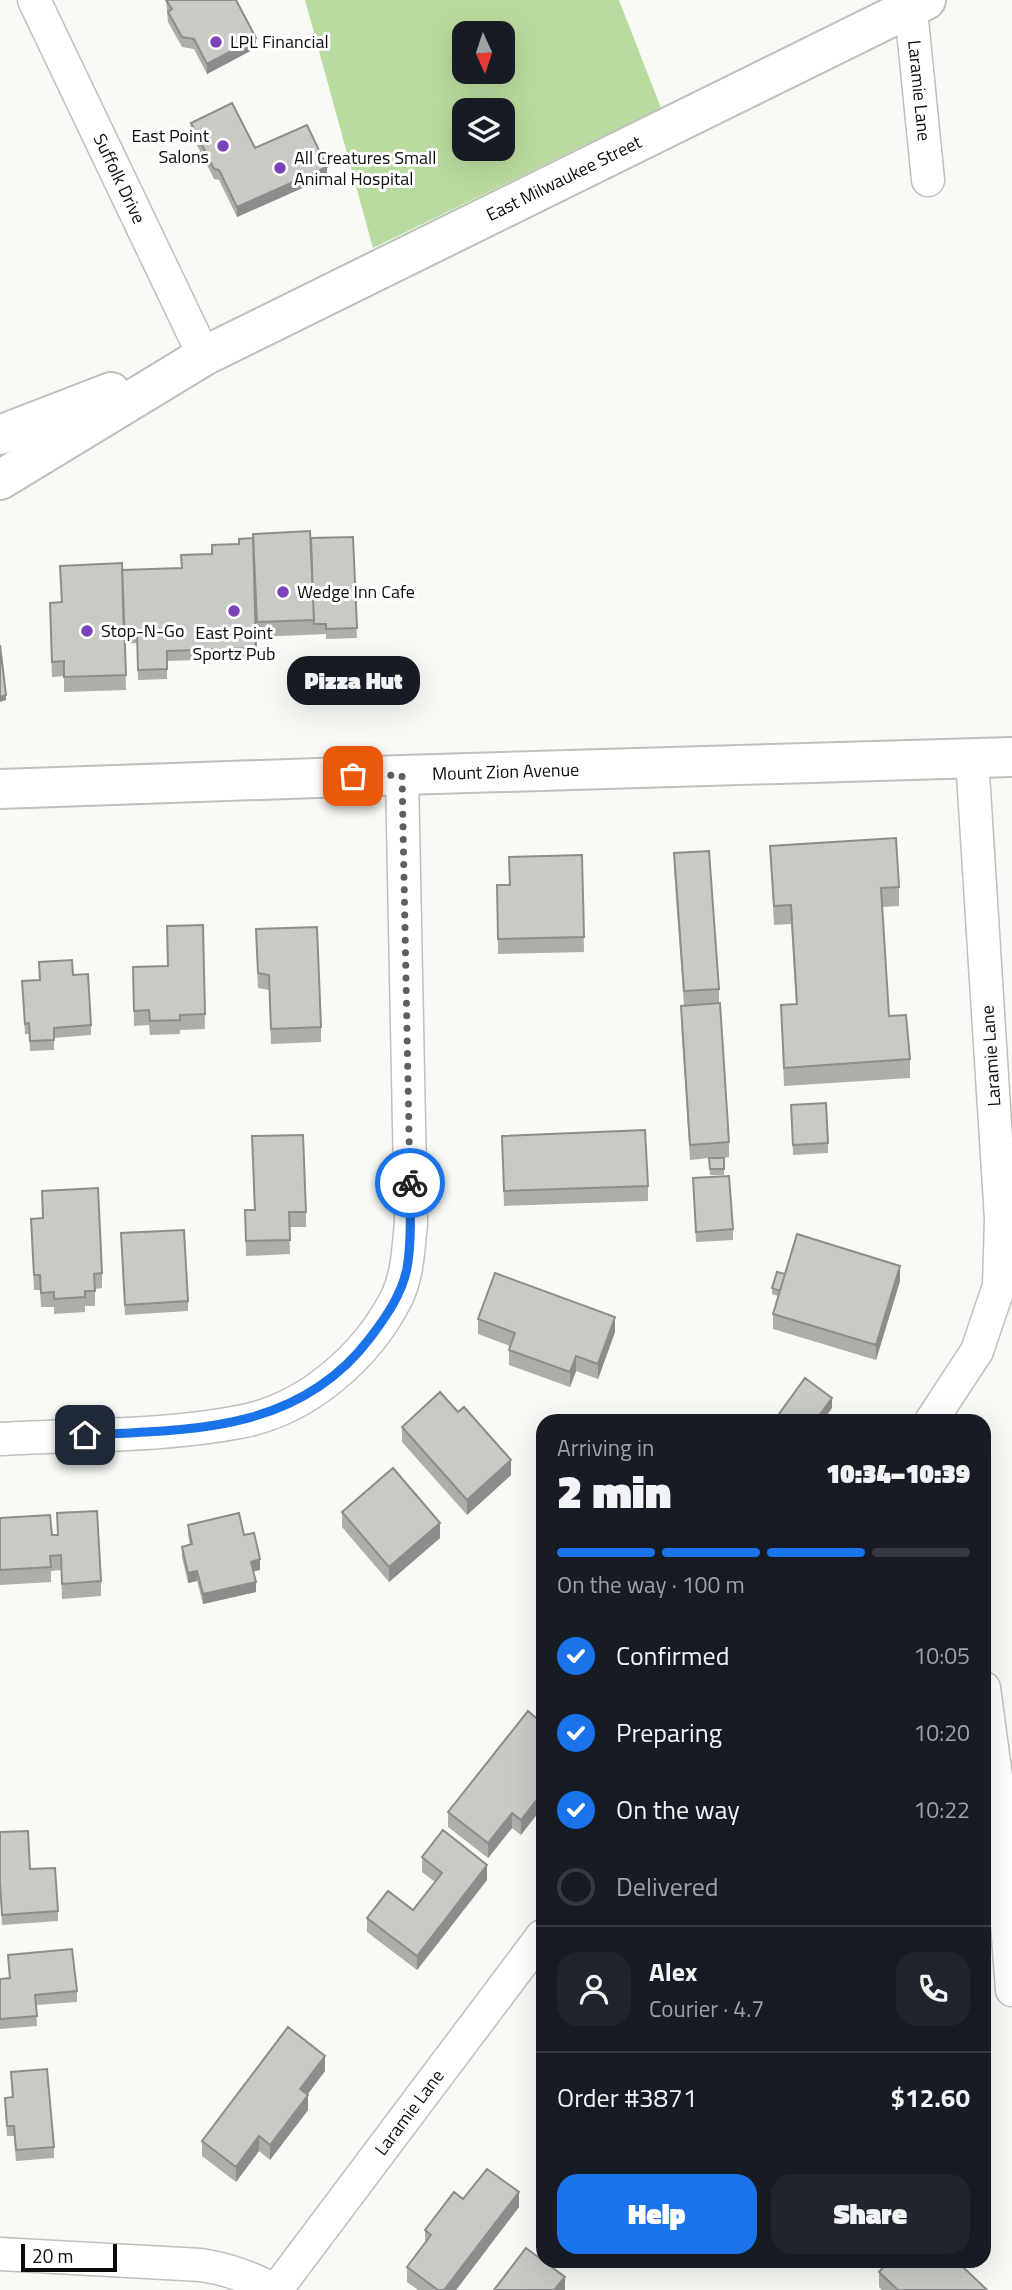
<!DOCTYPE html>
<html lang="en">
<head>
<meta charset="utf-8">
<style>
  :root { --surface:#171b24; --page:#20242c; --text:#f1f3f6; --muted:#9ea1a6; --line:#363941; --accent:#1a73e8 }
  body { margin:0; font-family:"Titillium Web",sans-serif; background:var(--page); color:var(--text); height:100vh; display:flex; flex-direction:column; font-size:26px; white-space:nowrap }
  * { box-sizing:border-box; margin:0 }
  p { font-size:23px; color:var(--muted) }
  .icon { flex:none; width:38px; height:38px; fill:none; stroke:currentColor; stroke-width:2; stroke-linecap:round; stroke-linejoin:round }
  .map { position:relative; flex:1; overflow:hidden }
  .drawer { position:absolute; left:536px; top:1414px; width:455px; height:854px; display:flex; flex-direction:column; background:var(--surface); border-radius:21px; box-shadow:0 7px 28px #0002 }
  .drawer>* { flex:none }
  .needle { width:46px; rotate:177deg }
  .tools { position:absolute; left:452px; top:21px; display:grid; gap:14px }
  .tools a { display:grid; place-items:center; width:63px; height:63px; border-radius:14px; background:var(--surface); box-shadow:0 7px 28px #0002; font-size:35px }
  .scale { position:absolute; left:21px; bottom:18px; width:96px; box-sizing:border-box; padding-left:7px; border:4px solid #0c0d0b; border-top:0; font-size:19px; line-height:24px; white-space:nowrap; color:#0c0d0b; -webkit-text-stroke:5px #fff; paint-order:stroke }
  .pin { position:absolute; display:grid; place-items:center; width:60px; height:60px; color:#fff; margin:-30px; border-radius:14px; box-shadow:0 4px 10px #0006 }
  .courier { position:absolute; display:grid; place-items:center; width:70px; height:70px; margin:-35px; border:5px solid #1a73e8; border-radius:50%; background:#fff; color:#222; box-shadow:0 2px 9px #0007 }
  .bubble { position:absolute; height:49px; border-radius:21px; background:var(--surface); box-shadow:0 7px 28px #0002; font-size:23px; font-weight:800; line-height:49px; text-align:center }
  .overview em { font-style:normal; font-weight:800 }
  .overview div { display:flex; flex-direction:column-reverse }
  .overview { display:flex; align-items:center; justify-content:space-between; height:119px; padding:0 21px }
  h1 { font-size:46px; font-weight:800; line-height:52px }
  .bar { display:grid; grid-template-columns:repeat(4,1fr); gap:10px 7px; align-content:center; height:84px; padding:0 21px }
  .bar i { height:9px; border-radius:5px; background:var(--line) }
  .bar .active { background:var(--accent) }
  .bar p { grid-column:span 4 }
  .line { display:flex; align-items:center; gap:18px; padding:0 21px; border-top:2px solid var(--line) }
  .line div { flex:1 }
  .round { display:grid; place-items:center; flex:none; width:74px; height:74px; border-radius:21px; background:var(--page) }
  ol { padding:0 21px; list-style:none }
  li { display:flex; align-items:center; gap:21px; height:77px }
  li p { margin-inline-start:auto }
  li .icon { padding:7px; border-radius:50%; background:var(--accent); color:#fff; stroke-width:4 }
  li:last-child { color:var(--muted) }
  li i { width:38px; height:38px; border:4px solid var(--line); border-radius:50% }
  .primary-button { display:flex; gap:14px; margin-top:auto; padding:14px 21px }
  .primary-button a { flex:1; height:80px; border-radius:21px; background:var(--accent); color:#fff; font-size:28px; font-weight:800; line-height:80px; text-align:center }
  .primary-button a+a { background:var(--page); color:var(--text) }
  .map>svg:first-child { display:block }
  .green { fill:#badb9f; fill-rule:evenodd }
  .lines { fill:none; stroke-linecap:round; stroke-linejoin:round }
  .minor-casing { stroke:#bdc0bb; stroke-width:35 }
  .secondary-casing { stroke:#bdc0bb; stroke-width:42 }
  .minor { stroke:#fff; stroke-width:32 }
  .secondary { stroke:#fff; stroke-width:38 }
  .wall { fill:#acaea9 }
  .shaded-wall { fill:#8c8d8a }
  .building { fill:#c8cac5; stroke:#8c8d8a; stroke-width:2 }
  .done { stroke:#5e605d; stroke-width:7; stroke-dasharray:0 12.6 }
  .route { stroke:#1a73e8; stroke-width:9 }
  .poi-dot { fill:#7b43ba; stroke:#fff; stroke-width:2.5 }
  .labels { text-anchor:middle; stroke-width:6; stroke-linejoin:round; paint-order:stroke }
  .poi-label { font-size:18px; fill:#0c0d0b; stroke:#fff; text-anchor:start }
  .street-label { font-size:18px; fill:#0c0d0b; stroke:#fff }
</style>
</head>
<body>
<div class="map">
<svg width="1012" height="2290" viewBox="0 0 1012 2290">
  <rect width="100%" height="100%" fill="#f7faf5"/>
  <path class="green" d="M305,0H619L661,108L373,248ZM464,33H502V72H464ZM464,110H502V149H464Z"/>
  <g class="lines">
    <defs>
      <g id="minor">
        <path id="s1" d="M34,0L204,356"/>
        <path id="s2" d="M910,0L928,180"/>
        <path d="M931,1421L977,1351L999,1286L1001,1219L972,758"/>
        <path d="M0,1439C79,1434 161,1437 239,1422C306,1410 367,1357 397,1297C408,1274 408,1249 411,1224L402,775"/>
        <path d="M984,1688L996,1777L1012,1990"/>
        <path d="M0,2254L201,2265C228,2269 250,2277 274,2290"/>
        <path id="s3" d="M276,2290L542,1936"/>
      </g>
      <g id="secondary">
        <path d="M0,435L111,392"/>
        <path id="s4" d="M0,480L204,356L926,0"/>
        <path id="s5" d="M0,789L402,775L1012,757"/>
      </g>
    </defs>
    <use href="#minor" class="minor-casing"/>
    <use href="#secondary" class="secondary-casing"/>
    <use href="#minor" class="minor"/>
    <use href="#secondary" class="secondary"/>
  </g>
  <path class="wall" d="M166,0L256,48L207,74L194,49L182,47L168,22Z
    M191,123L255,148L327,177L237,217L219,180L214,179L191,133Z
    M353,537L357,638L326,639V634L257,637L253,566L256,658L167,661V679L138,680L137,643L125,644L126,690L64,692V676L52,677L50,617L61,602L60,566L122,570L181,568L311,559Z
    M770,846L899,887V906L882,907L889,1016L910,1059V1078L784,1086L781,1005H796L791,924L774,925Z
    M674,853L719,989V1004L729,1142V1157L724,1158V1175H710L709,1158L690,1160L681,1021V1006H684L674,868Z
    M582,855L584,952L498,954L497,885H509Z
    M203,925L205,1029L180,1030V1034L150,1035L149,1025L134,1026L133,967L168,966Z
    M256,944L321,1027V1042L271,1044L269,990L258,988Z
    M39,962L73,975L91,1025V1035L54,1038V1050L30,1051L29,1034H25L22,981L40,980Z
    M791,1105L828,1143V1153L793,1155Z
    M252,1136L306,1212V1227H289L290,1254L246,1256L245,1210H254Z
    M502,1136L648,1186V1201L504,1206Z
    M693,1178L733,1229V1240L696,1242Z
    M42,1191L102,1273V1288L95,1289V1306H85V1312L54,1314V1307H41L40,1290H34L31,1219L42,1218Z
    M121,1233L188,1301V1311L125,1315Z
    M785,1274L900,1281L876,1360L773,1329V1314L778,1296L772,1294V1288Z
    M478,1319L615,1332L598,1379L576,1371L570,1387L509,1365V1350L510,1346L478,1334Z
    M458,1412L511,1475L467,1515L402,1442V1427Z
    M342,1512L440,1538L389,1582L342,1527Z
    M57,1513L101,1581V1596L62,1599L61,1570L51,1571V1582L0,1585V1518L52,1535H58Z
    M188,1525L244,1535L260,1570L254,1571L256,1592L203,1604L197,1581L188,1583L182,1557V1547L190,1545L188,1535Z
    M528,1711L521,1835L512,1828L488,1858L448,1827V1812Z
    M0,1832L30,1869L58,1911V1921L2,1925L0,1891Z
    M422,1857L487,1880L417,1970L367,1932V1918L413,1910L435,1882L422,1872Z
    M8,1955L77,1991V2002L36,2005L37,2026L0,2029V1979L9,1978Z
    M325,2071L308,2094V2110L270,2160L259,2151L236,2182L202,2156V2141Z
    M11,2072L54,2147V2158L16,2161L14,2136H7L5,2108V2098L12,2097Z
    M463,2199L519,2207L456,2290H418L407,2282V2267L425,2244V2230Z
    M966,2269L987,2290H882L879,2287V2272Z"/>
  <path class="shaded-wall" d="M256,38V48L207,74V64Z
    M327,167V177L237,217V207Z
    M6,695V700L0,702V697Z
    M900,1266V1281L876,1360V1345Z
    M615,1317V1332L598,1379V1364Z
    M576,1356V1371L570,1387V1372Z
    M832,1398V1408L823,1421H815Z
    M511,1460V1475L467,1515V1500Z
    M440,1523V1538L389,1582V1567Z
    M260,1559V1570L251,1572V1562Z
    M197,1571V1581L188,1583V1573Z
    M256,1582V1592L203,1604V1594Z
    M542,1793V1808L521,1835V1820Z
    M512,1813V1828L488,1858V1843Z
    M487,1865V1880L417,1970V1956Z
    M325,2056V2071L300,2104V2089Z
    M308,2095V2110L270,2160V2145Z
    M259,2136V2151L236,2182V2167Z
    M519,2192V2207L456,2290H444Z
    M565,2277V2290H554Z"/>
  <path class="building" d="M166,0H236L256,38L207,64L194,39L182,37L168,12L172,9Z
    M232,103L255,148L307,125L327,167L237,207L219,170L214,169L191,123Z
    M310,531L314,620L257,622L253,534Z
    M353,537L357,628L326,629V624H314L311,538Z
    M253,538L256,648L167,651V669L138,670L137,633L124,634L122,570L182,568L181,555L212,554V545L239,544V539Z
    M122,563L126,675L64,677V661L52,662L50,603L62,602L60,566Z
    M0,645L6,695L0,697Z
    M896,838L899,887L881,888L889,1016L906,1015L910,1059L784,1068L781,1005L797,1004L791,905L774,906L770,846Z
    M709,851L719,989L684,991L674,853Z
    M582,855L584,937L498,939L497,885H510L509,857Z
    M203,925L205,1014L180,1015V1020L150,1021L149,1010L134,1011L133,967L168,966L167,926Z
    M317,927L321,1027L271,1029L269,975L258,973L256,929Z
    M72,960L73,975L88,974L91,1025L54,1028V1040L30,1041L29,1023L25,1024L22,981L40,980L39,962Z
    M720,1003L729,1142L690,1145L681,1006Z
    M826,1103L828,1143L793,1145L791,1105Z
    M645,1130L648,1186L504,1191L502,1136Z
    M303,1135L306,1212H289L290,1240L246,1241L245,1210H255L252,1136Z
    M709,1158H724V1169H710Z
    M729,1176L733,1229L696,1232L693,1178Z
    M98,1188L102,1273L94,1274L95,1291H85V1297L54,1299V1292L41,1293L40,1275H34L31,1219L43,1218L42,1191Z
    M184,1230L188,1301L125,1305L121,1233Z
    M797,1234L900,1266L876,1345L773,1314Z
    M777,1272L785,1274L780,1291L772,1288Z
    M495,1273L615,1317L598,1364L576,1356L570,1372L509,1350L515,1333L478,1319Z
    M805,1378L832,1398L815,1421H774Z
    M440,1392L458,1412L464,1407L511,1460L467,1500L402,1427Z
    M393,1468L440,1523L389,1567L342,1512Z
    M97,1511L101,1581L62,1584L61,1555L50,1556L51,1567L0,1570V1518L50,1515L52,1535H58L57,1513Z
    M239,1513L244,1535L254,1533L260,1559L251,1562L256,1582L203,1594L197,1571L188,1573L182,1547L192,1544L188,1525Z
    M528,1711L542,1723V1793L521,1820L512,1813L488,1843L448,1812Z
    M443,1830L487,1865L417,1956L367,1918L388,1891L413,1910L442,1873L422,1857Z
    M28,1831L30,1869L55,1868L58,1911L2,1915L0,1881V1832Z
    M72,1949L77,1991L35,1995L37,2016L0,2019V1979L10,1978L8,1955Z
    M288,2027L325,2056L300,2089L308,2095L270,2145L259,2136L236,2167L202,2141Z
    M47,2069L54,2147L16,2150L14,2126H7L5,2098L13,2097L11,2072Z
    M487,2169L519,2192L444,2290H438L407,2267L431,2235L425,2230L454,2192L463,2199Z
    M526,2248L565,2277L554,2290H494Z
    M889,2261H964L966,2262L962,2266L987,2290H898L879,2272Z"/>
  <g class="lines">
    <path class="done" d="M353,776L402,775L410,1183"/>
    <path class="route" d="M85,1435C192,1430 299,1432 370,1338C386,1317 402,1294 407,1268C412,1240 410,1211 410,1183"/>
  </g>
  <g class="poi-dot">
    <circle cx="216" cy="42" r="7"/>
    <circle cx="223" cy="146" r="7"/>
    <circle cx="280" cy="168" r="7"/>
    <circle cx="283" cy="592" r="7"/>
    <circle cx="234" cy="611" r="7"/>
    <circle cx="87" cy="631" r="7"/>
  </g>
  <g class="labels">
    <g class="poi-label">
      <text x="230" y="48">LPL Financial</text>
      <text x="209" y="142" text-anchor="end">East Point<tspan x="209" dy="21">Salons</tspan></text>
      <text x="294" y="164">All Creatures Small<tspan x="294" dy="21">Animal Hospital</tspan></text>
      <text x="297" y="598">Wedge Inn Cafe</text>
      <text x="101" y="637">Stop-N-Go</text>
      <text x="234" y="639" text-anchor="middle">East Point<tspan x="234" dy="21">Sportz Pub</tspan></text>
    </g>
    <g class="street-label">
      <text dy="6" stroke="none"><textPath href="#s2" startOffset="91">Laramie Lane</textPath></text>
      <text dy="6" stroke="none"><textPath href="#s1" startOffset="198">Suffolk Drive</textPath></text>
      <text dy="6" stroke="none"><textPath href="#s4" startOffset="640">East Milwaukee Street</textPath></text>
      <text dy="6" stroke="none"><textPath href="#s5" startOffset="506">Mount Zion Avenue</textPath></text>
      <text transform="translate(991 1056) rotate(-94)" y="6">Laramie Lane</text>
      <text dy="6" stroke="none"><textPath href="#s3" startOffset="222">Laramie Lane</textPath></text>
    </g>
  </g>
</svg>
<div class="tools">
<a><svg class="needle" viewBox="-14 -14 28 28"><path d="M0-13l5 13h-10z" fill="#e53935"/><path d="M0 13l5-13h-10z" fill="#9ea1a6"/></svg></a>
<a><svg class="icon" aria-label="layers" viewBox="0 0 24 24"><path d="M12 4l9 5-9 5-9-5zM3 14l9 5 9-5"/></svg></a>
</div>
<div class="scale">20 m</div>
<div class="pin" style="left:353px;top:776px;background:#ea580c"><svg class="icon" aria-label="bag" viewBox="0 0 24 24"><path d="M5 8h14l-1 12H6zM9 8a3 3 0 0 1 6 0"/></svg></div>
<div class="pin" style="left:85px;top:1435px;background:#1f2937"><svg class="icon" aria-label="home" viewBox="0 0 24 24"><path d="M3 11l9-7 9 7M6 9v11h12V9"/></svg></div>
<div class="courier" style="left:410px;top:1183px"><svg class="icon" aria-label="bike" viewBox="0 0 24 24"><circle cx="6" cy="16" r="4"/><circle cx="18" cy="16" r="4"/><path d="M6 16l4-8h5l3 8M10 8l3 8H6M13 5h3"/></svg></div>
<div class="bubble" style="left:287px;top:656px;width:133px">Pizza Hut</div>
<section class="drawer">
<div class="overview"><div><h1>2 min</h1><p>Arriving in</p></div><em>10:34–10:39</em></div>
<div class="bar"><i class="active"></i><i class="active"></i><i class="active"></i><i></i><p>On the way · 100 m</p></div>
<ol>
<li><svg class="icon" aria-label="check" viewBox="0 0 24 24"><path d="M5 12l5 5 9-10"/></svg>Confirmed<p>10:05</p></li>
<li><svg class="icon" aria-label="check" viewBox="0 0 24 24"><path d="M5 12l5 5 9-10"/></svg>Preparing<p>10:20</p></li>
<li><svg class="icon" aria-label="check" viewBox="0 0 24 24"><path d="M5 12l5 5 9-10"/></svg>On the way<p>10:22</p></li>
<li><i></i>Delivered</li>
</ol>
<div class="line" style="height:126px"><a class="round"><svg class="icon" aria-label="person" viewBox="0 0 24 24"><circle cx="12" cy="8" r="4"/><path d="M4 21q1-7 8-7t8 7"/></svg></a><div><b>Alex</b><p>Courier · 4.7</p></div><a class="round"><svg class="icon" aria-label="phone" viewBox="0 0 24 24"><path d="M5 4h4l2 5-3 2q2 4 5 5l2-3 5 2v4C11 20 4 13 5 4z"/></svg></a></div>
<div class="line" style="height:91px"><div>Order #3871</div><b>$12.60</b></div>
<div class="primary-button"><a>Help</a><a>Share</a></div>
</section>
</div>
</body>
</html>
